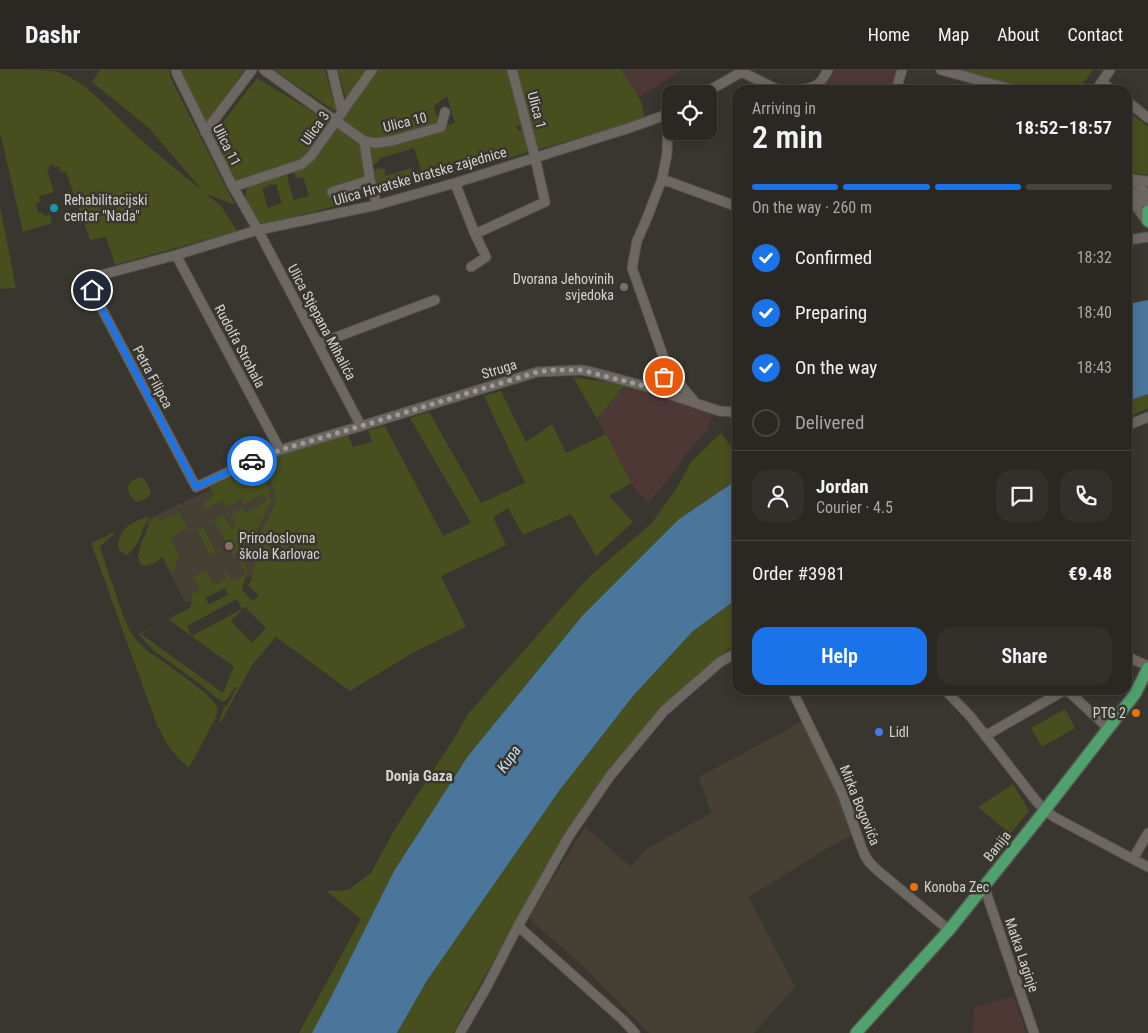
<!DOCTYPE html>
<html lang="en">
<head>
<meta charset="utf-8">
<style>
  :root { --surface:#2b2823; --page:#33302b; --text:#f1f3f6; --muted:#a6a6a6; --line:#474441; --accent:#1a73e8 }
  body { margin:0; font-family:"Roboto Condensed",sans-serif; background:var(--page); color:var(--text); height:100vh; display:flex; flex-direction:column; font-size:19px; white-space:nowrap }
  * { box-sizing:border-box; margin:0 }
  p { font-size:16px; color:var(--muted) }
  .icon { flex:none; width:28px; height:28px; fill:none; stroke:currentColor; stroke-width:2; stroke-linecap:round; stroke-linejoin:round }
  .map { position:relative; flex:1; overflow:hidden }
  .details { position:absolute; left:732px; top:15px; width:400px; height:610px; display:flex; flex-direction:column; background:var(--surface); border-radius:15px; box-shadow:0 2px 12px #0003,0 0 0 1px var(--line) }
  .details>* { flex:none }
  .buttons { position:absolute; left:662px; top:15px; display:grid; gap:10px }
  .buttons a { display:grid; place-items:center; width:55px; height:55px; border-radius:10px; background:var(--surface); box-shadow:0 2px 12px #0003,0 0 0 1px var(--line); font-size:25px }
  .pin { position:absolute; display:grid; place-items:center; width:42px; height:42px; color:#fff; margin:-21px; border:2px solid #fff; border-radius:50%; box-shadow:0 1px 5px #0007 }
  .courier { position:absolute; display:grid; place-items:center; width:50px; height:50px; margin:-25px; border:4px solid #1a73e8; border-radius:50%; background:#fff; color:#222; box-shadow:0 1px 6px #0007 }
  .head em { font-style:normal; font-weight:600 }
  .head div { display:flex; flex-direction:column-reverse }
  .head { display:flex; align-items:center; justify-content:space-between; height:85px; padding:0 20px }
  h1 { font-size:32px; font-weight:600; line-height:38px }
  .bar { display:grid; grid-template-columns:repeat(4,1fr); gap:8px 5px; align-content:center; height:60px; padding:0 20px }
  .bar i { height:6px; border-radius:4px; background:var(--line) }
  .bar .active { background:var(--accent) }
  .bar p { grid-column:span 4 }
  .line { display:flex; align-items:center; gap:12px; padding:0 20px; border-top:1px solid var(--line) }
  .line div { flex:1 }
  .round { display:grid; place-items:center; flex:none; width:52px; height:52px; border-radius:15px; background:var(--page) }
  ol { padding:0 20px; list-style:none }
  li { display:flex; align-items:center; gap:15px; height:55px }
  li p { margin-inline-start:auto }
  li .icon { padding:5px; border-radius:50%; background:var(--accent); color:#fff; stroke-width:4 }
  li:last-child { color:var(--muted) }
  li i { width:28px; height:28px; border:2px solid var(--line); border-radius:50% }
  .button { display:flex; gap:10px; margin-top:auto; padding:10px 20px }
  .button a { flex:1; height:58px; border-radius:15px; background:var(--accent); color:#fff; font-size:20px; font-weight:600; line-height:58px; text-align:center }
  .button a+a { background:var(--page); color:var(--text) }
  header { display:flex; align-items:center; gap:30px; box-sizing:border-box; height:70px; padding:0 25px; background:var(--surface); border-bottom:1px solid var(--line) }
  header strong { font-size:24px }
  nav { display:flex; gap:28px; margin-inline-start:auto; font-size:18px }
  .map>svg:first-child { display:block }
  .commercial { fill:#4d3836 }
  .built { fill:#463f33 }
  .green { fill:#474f1e; fill-rule:evenodd }
  .water { fill:#4a769c }
  .lines { fill:none; stroke-linecap:round; stroke-linejoin:round }
  .minor-casing { stroke:#56534e; stroke-width:11 }
  .major-casing { stroke:#56534e; stroke-width:14 }
  .minor { stroke:#6c6861; stroke-width:9 }
  .major { stroke:#4fa26b; stroke-width:11 }
  .done { stroke:#9e9b96; stroke-width:5; stroke-dasharray:0 9 }
  .route { stroke:#1a73e8; stroke-width:6 }
  .culture-dot { fill:#0f9aa8; stroke:#39362f; stroke-width:2 }
  .worship-dot { fill:#6b7280; stroke:#39362f; stroke-width:2 }
  .education-dot { fill:#8d6e63; stroke:#39362f; stroke-width:2 }
  .food-dot { fill:#e8710a; stroke:#39362f; stroke-width:2 }
  .shop-dot { fill:#3f7fe0; stroke:#39362f; stroke-width:2 }
  .labels { text-anchor:middle; stroke-width:5; stroke-linejoin:round; paint-order:stroke }
  .street-label { font-size:14px; fill:#d4d2ce; stroke:#39362f }
  .poi-label { font-size:14px; fill:#d4d2ce; stroke:#39362f; text-anchor:start }
  .water-label { font-size:15px; font-style:italic; fill:#c8e2f9; stroke:#39362f }
  .neighbourhood-label { font-size:15px; font-weight:bold; fill:#d4d2ce; stroke:#39362f }
</style>
</head>
<body>
<header>
<strong>Dashr</strong>
<nav><a>Home</a><a>Map</a><a>About</a><a>Contact</a></nav>
</header>
<div class="map">
<svg width="1148" height="963" viewBox="0 0 1148 963">
  <rect width="100%" height="100%" fill="#39362f"/>
  <path class="commercial" d="M621,0H679L677,3L639,27Z
    M829,0H897L892,20H819Z
    M625,315L673,330L713,345L706,362L683,388L674,403L648,433L642,427L631,413L597,349Z
    M1014,926L1026,963H971L973,962L974,937Z"/>
  <path class="built" d="M277,389L353,444L248,507L186,533L169,502L145,450Z
    M803,651L837,724L852,765L831,776L749,827L795,917L754,963H649L582,895L528,848L585,757L631,797L645,780L711,743L699,707Z"/>
  <path class="green" d="M0,0C14,0 45,0 58,2C90,14 113,44 138,67C159,85 181,104 203,121L148,57L92,12L100,0H169L171,9L235,135L205,123L221,136L237,161L115,195L106,167L90,170L66,102H61L59,96L54,97L53,95L49,96L50,98L47,100L54,122L39,126L40,132L36,133L38,143H43L44,146L50,145L52,153L23,162L0,62Z
    M181,0H244L207,52Z
    M273,0H325L337,42Z
    M338,0H370L347,32Z
    M375,0H509L522,55L520,56L516,55L518,61L522,59L524,60C526,68 531,77 526,83L425,112L423,107L380,118C375,115 373,110 373,103L377,98L384,99L386,101L384,104L386,106L411,98L415,102L421,100L414,78L380,88L378,92L374,94L371,93L367,77L390,73L455,53L447,26L434,36L439,54L392,69L369,71L341,51Z
    M517,0H621C628,11 650,37 642,50L540,79L537,77L517,8Z
    M956,0H1093L1079,20H1027Z
    M257,8L330,52L302,90L237,112L212,66Z
    M1128,41L1148,57V104C1140,105 1133,103 1128,98Z
    M339,55L361,71L370,122L353,126L354,131L267,154H263L260,152C252,143 242,130 247,118L286,102L288,105V111L294,130L309,126L303,107L296,108L293,100L335,57ZM272,114L273,115L276,114L282,133L268,138L262,119L266,117V116Z
    M0,136L16,218L0,219Z
    M573,307L625,315L597,349Z
    M501,321L526,372L552,354L566,383L606,364L631,413L609,426L633,452L596,486L571,444L523,465L508,438L493,447L506,475L441,506L466,557L414,582L350,621L276,567L252,595L221,652L219,651L225,636H227L237,617H235L229,627L226,630L222,631C214,628 207,619 200,614C181,599 152,583 139,564L190,538L193,523L200,519L193,507L206,500L214,515L227,509L224,502L226,501L231,510L234,509L235,510L246,504L240,492L242,491L248,500L242,518L244,523L253,531L259,525L248,516L251,511L260,464L275,435L276,430L269,402L265,405L270,425L271,432L257,460L253,471L251,475L243,480L240,479H238L235,484L233,486L214,450L224,445L231,458L236,456L231,445L242,439L245,443L267,431L264,424L244,434L241,429L227,437L223,430L202,441L206,431L214,425L210,417L275,386L348,365L353,377L372,372L368,360L385,356L443,466L471,453L410,348L429,342L481,433L525,413L484,326ZM225,518L228,525L209,534L205,528ZM237,529L242,539L192,566L187,556ZM245,537L266,558L252,573L231,551ZM168,549L234,597L223,623L141,564Z
    M1148,324V338L1128,347V331Z
    M721,363L737,385V410L679,449L583,545L468,686L394,801L331,927L312,963H299L361,849L326,821L348,820L371,803L395,759L455,667L468,644L587,509L652,453L676,419L692,391Z
    M142,407L148,415L151,424L144,430L136,432L130,425L127,416L133,410Z
    M179,443L187,458L170,468L180,487L175,490L178,497L171,501L163,487C157,491 149,498 141,495L138,487L141,474L150,452L157,447L160,451L173,445L174,446Z
    M148,446C143,460 139,476 127,485C125,484 121,482 120,481C114,474 123,459 129,455C134,452 142,449 148,446Z
    M203,457L216,482L210,485L197,460Z
    M117,461L102,475L100,478L124,548L130,561L137,571L145,579C160,590 211,623 217,637C218,641 217,645 215,649L189,698C172,683 167,675 157,655L91,473Z
    M737,529V573L718,588L662,639L608,703L518,847L453,963H397L426,912L559,721L633,626L693,561Z
    M1065,639L1075,658L1042,677L1031,658Z
    M1013,714L1029,741L1010,764L978,737Z"/>
  <path class="water" d="M1148,230V324L1128,331V234Z
    M737,410V529L693,561L633,626L559,721L426,912L397,963H312L331,927L394,801L468,686L583,545L679,449Z"/>
  <g class="lines">
    <defs>
      <path id="minor" d="M176,0L177,4L233,117L258,160L361,356
        M264,0L364,71L376,73L391,71L441,57L445,42
        M332,0L342,42
        M941,0L1015,20
        M742,2L778,20
        M1102,12L1112,20
        M798,20C816,17 819,17 828,0
        M896,20L902,0
        M1096,20L1110,0
        M703,24L745,0
        M1128,32L1148,48
        M671,43L629,58L455,113L377,135L258,160L176,185L86,209L196,417L239,397L280,380L361,356L537,302L581,300L592,302L648,317L719,341L733,342L738,341
        M668,44L667,84L662,109L647,148L637,171L632,198L668,300L694,331
        M205,62L252,0
        M364,71L370,110L377,135
        M1130,107L1143,120L1148,127
        M1131,108L1138,110L1148,111
        M662,109L738,137
        M455,113L475,164L545,132L535,87L512,0
        M233,117L302,94L311,86L372,0
        M1128,119L1140,130L1148,133
        M332,122L370,110
        M1128,125L1148,153
        M1128,170L1148,167
        M176,185L280,380
        M471,197L486,187L475,164
        M318,274L435,230
        M648,317C658,313 663,309 668,300
        M1128,355L1148,347
        M1128,587L1148,596
        M792,620L842,723L864,784L869,792L876,799L949,860
        M945,620L970,646L1037,732L1045,740L1054,747L1148,797
        M1067,620L1109,659
        M985,666L1065,620
        M1133,789L1148,763
        M984,816L1034,963
        M518,856L623,950L635,963
        M460,963L486,918L518,856L569,766L610,706L664,641L720,592L738,582"/>
      <path id="major" d="M1148,141V151
        M856,963L949,860L1038,749L1135,624L1148,598"/>
    </defs>
    <use href="#minor" class="minor-casing"/>
    <use href="#major" class="major-casing"/>
    <use href="#minor" class="minor"/>
    <use href="#major" class="major"/>
  </g>
  <g class="lines">
    <path class="done" d="M252,391L280,380L361,356L537,302L553,300H581L648,317L657,313L664,307"/>
    <path class="route" d="M92,220L196,417L252,391"/>
  </g>
  <circle class="culture-dot" cx="54" cy="138" r="5"/>
  <circle class="worship-dot" cx="624" cy="217" r="5"/>
  <circle class="education-dot" cx="229" cy="476" r="5"/>
  <g class="food-dot">
    <circle cx="1136" cy="643" r="5"/>
    <circle cx="914" cy="817" r="5"/>
  </g>
  <circle class="shop-dot" cx="879" cy="662" r="5"/>
  <g class="labels">
    <g class="street-label">
      <text transform="translate(537 40) rotate(75)" y="5">Ulica 1</text>
      <text transform="translate(405 52) rotate(-14)" y="5">Ulica 10</text>
      <text transform="translate(315 58) rotate(-55)" y="5">Ulica 3</text>
      <text transform="translate(227 75) rotate(63)" y="5">Ulica 11</text>
      <text transform="translate(420 106) rotate(-16)" y="5">Ulica Hrvatske bratske zajednice</text>
      <text transform="translate(322 252) rotate(62)" y="5">Ulica Stjepana Mihalića</text>
      <text transform="translate(240 276) rotate(62)" y="5">Rudolfa Strohala</text>
      <text transform="translate(499 299) rotate(-17)" y="5">Struga</text>
      <text transform="translate(153 307) rotate(62)" y="5">Petra Filipca</text>
      <text transform="translate(860 735) rotate(68)" y="5">Mirka Bogovića</text>
      <text transform="translate(997 776) rotate(-51)" y="5">Banija</text>
      <text transform="translate(1022 885) rotate(71)" y="5">Matka Laginje</text>
    </g>
    <g class="poi-label">
      <text x="64" y="135">Rehabilitacijski<tspan x="64" dy="16">centar "Nada"</tspan></text>
      <text x="614" y="214" text-anchor="end">Dvorana Jehovinih<tspan x="614" dy="16">svjedoka</tspan></text>
      <text x="239" y="473">Prirodoslovna<tspan x="239" dy="16">škola Karlovac</tspan></text>
      <text x="1126" y="648" text-anchor="end">PTG 2</text>
      <text x="889" y="667">Lidl</text>
      <text x="924" y="822">Konoba Zec</text>
    </g>
    <g class="water-label">
      <text transform="translate(509 689) rotate(-55)" y="5">Kupa</text>
    </g>
    <g class="neighbourhood-label">
      <text x="419" y="711">Donja Gaza</text>
    </g>
  </g>
</svg>
<div class="buttons">
<a><svg class="icon" aria-label="locate" viewBox="0 0 24 24"><circle cx="12" cy="12" r="6"/><path d="M12 2v4M12 18v4M2 12h4M18 12h4"/></svg></a>
</div>
<div class="pin" style="left:664px;top:307px;background:#ea580c"><svg class="icon" aria-label="bag" viewBox="0 0 24 24"><path d="M5 8h14l-1 12H6zM9 8a3 3 0 0 1 6 0"/></svg></div>
<div class="pin" style="left:92px;top:220px;background:#1f2937"><svg class="icon" aria-label="home" viewBox="0 0 24 24"><path d="M3 11l9-7 9 7M6 9v11h12V9"/></svg></div>
<div class="courier" style="left:252px;top:391px"><svg class="icon" aria-label="car" viewBox="0 0 24 24"><path d="M5 17H2v-5l4-1 3-4h7l3 4 3 1v5h-3M9 17h6M6 11h13"/><circle cx="7" cy="17" r="2"/><circle cx="17" cy="17" r="2"/></svg></div>
<section class="details">
<div class="head"><div><h1>2 min</h1><p>Arriving in</p></div><em>18:52–18:57</em></div>
<div class="bar"><i class="active"></i><i class="active"></i><i class="active"></i><i></i><p>On the way · 260 m</p></div>
<ol>
<li><svg class="icon" aria-label="check" viewBox="0 0 24 24"><path d="M5 12l5 5 9-10"/></svg>Confirmed<p>18:32</p></li>
<li><svg class="icon" aria-label="check" viewBox="0 0 24 24"><path d="M5 12l5 5 9-10"/></svg>Preparing<p>18:40</p></li>
<li><svg class="icon" aria-label="check" viewBox="0 0 24 24"><path d="M5 12l5 5 9-10"/></svg>On the way<p>18:43</p></li>
<li><i></i>Delivered</li>
</ol>
<div class="line" style="height:90px"><a class="round"><svg class="icon" aria-label="person" viewBox="0 0 24 24"><circle cx="12" cy="8" r="4"/><path d="M4 21q1-7 8-7t8 7"/></svg></a><div><b>Jordan</b><p>Courier · 4.5</p></div><a class="round"><svg class="icon" aria-label="chat" viewBox="0 0 24 24"><path d="M4 5h16v11H9l-5 4z"/></svg></a><a class="round"><svg class="icon" aria-label="phone" viewBox="0 0 24 24"><path d="M5 4h4l2 5-3 2q2 4 5 5l2-3 5 2v4C11 20 4 13 5 4z"/></svg></a></div>
<div class="line" style="height:65px"><div>Order #3981</div><b>€9.48</b></div>
<div class="button"><a>Help</a><a>Share</a></div>
</section>
</div>
</body>
</html>
